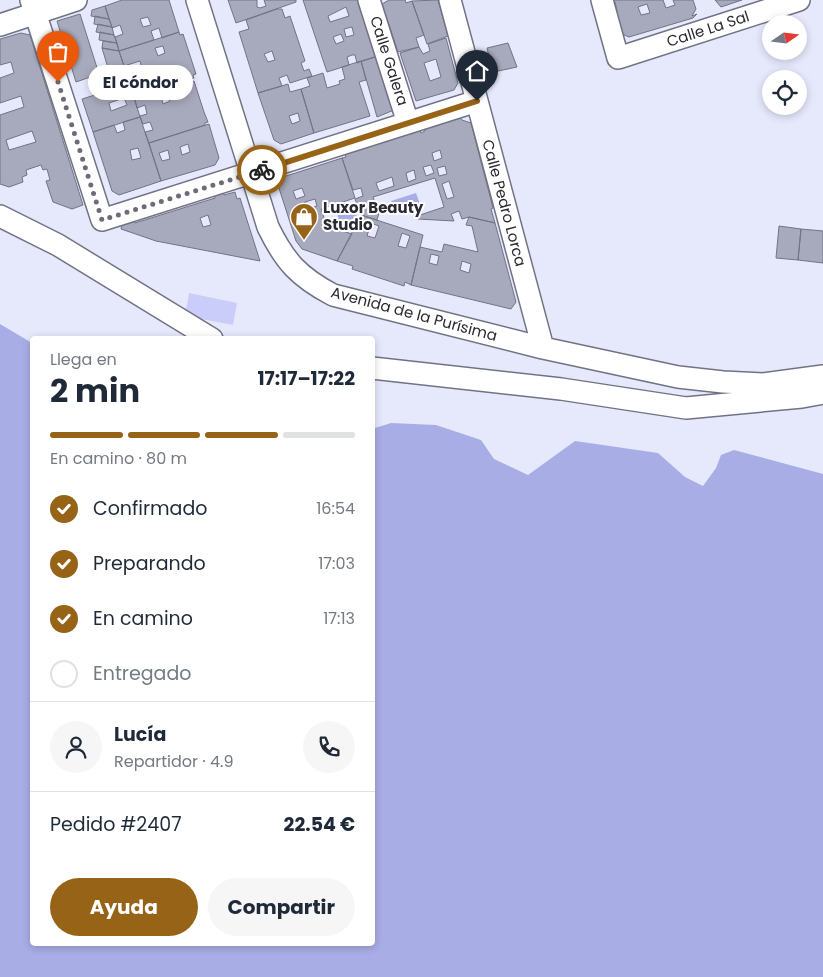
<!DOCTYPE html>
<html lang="es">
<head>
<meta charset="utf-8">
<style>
  :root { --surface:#fff; --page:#f6f6f7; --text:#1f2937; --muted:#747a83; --line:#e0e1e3; --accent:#966317 }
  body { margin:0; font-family:Poppins,sans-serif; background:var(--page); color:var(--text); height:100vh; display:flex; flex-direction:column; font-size:19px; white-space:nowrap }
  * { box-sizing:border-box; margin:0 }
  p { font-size:16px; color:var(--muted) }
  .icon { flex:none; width:28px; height:28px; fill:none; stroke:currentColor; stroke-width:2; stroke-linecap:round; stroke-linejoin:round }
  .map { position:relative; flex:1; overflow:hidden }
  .drawer { position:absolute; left:30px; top:336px; width:345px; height:610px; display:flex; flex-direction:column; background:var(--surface); border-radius:5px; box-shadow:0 2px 8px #0003 }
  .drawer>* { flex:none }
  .needle { width:32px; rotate:76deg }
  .buttons { position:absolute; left:762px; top:15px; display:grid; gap:10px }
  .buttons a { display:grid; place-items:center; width:45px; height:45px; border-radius:50%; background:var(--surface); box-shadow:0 2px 8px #0003; font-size:25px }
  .pin { position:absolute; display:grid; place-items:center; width:42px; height:42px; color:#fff; margin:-51px -21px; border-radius:50% 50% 50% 0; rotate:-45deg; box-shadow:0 0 5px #0007 }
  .pin .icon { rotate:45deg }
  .courier { position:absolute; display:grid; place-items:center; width:50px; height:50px; margin:-25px; border:4px solid #966317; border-radius:50%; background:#fff; color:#222; box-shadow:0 1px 6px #0007 }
  .bubble { position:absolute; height:35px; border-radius:18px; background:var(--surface); box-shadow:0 2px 8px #0003; font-size:16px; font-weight:700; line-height:35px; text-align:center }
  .overview em { font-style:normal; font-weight:700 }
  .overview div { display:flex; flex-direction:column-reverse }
  .overview { display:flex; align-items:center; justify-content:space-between; height:85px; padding:0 20px }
  h1 { font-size:32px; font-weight:700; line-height:38px }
  .bar { display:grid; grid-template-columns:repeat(4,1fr); gap:8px 5px; align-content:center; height:60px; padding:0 20px }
  .bar i { height:6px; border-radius:4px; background:var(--line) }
  .bar .current { background:var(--accent) }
  .bar p { grid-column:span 4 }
  .line { display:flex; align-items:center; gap:12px; padding:0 20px; border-top:1px solid var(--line) }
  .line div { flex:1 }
  .round { display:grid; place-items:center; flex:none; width:52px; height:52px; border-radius:26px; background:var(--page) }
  ol { padding:0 20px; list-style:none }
  li { display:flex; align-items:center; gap:15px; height:55px }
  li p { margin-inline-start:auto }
  li .icon { padding:5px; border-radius:50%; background:var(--accent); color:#fff; stroke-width:4 }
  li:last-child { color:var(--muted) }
  li i { width:28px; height:28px; border:2px solid var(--line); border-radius:50% }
  .primary-button { display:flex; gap:10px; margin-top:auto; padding:10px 20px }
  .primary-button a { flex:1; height:58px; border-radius:30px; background:var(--accent); color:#fff; font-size:20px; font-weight:700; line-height:58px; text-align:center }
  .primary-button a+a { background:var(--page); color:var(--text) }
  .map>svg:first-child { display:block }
  .green { fill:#cacdf9 }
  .water { fill:#a9ade6 }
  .building { fill:#a7a9bc; stroke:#727485; fill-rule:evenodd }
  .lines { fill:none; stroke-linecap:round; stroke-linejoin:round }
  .minor-casing { stroke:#717384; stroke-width:24 }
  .minor { stroke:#fff; stroke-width:21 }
  .done { stroke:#6b6c78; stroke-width:5; stroke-dasharray:0 9 }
  .route { stroke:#966317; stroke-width:6 }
  .labels { text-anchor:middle; stroke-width:4; stroke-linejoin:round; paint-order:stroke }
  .street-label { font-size:15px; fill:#292931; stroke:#fff }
  .poi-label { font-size:15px; font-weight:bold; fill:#292931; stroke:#fff; text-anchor:start }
</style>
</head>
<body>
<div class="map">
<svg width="823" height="977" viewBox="0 0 823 977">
  <rect width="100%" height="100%" fill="#e6e8fc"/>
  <path class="green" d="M189,293L237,303L233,325L185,316Z"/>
  <path class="water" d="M416,193L421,207L395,215L391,201Z
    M354,208L357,217L351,230L341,227L337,213Z
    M0,324L32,343V944H372V429L391,423L436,425L481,440L494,459L528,475L575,441L658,453L685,477L703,486L716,468L721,455L734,450L823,474V977H0Z"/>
  <path class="building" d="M122,0H169L179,32L162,38L159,28L151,31L154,40L119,51L115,37L123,34L120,25L112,28L105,6ZM148,17L151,25L143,27L140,19Z
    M228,0H257V7L260,8L266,6L264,0H296V2L236,23Z
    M303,0H363L378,56L357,63L355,55H352L347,57L349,65L327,72ZM346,7L349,16L330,22L328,16ZM352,27L354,35L346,37L344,29ZM341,34L344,41L336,44L333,37Z
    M389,0H405L406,3L412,1L424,35L416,38L419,47L398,52L382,4Z
    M438,0L448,36L427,44L412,1Z
    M612,0H663L666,8L675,5L673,0H693L696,9L692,16L697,14L693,18L629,37L622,34L615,11H617L615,2L613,3ZM647,4L650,13L641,15L638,7Z
    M715,0H742L721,7Z
    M105,6L109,19L91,16L92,10Z
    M277,9H282L285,18L290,16L305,61L301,63L304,71L309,69L312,76L290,83L287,75L279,78L282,86L258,93L239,32L249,29L246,20ZM272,51L275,60L268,62L264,54Z
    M80,14L99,74L76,82L57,21Z
    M95,16L109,19L112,27L94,24Z
    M98,24L112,27L114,35L96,32Z
    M100,32L114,35L117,43L99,40Z
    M179,32L180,35L183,34L196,74L193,75L194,78L134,97L129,82L144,77L140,61L124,66L119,51ZM163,46L165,53L158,56L155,48ZM170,69L173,77L165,79L162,71Z
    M21,33L30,35L83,205L72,209L53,202L46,181L50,180L47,169L43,170L41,165L26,170L27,175L22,177L23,182L9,187L0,184V115L24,107L21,96L0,103V78L14,73L11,62L0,65V39ZM32,131L36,142L9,150L6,140Z
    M446,38L458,83L454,90L416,101L400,53L419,47L423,54L430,51L428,44ZM436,59L441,77L430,81L424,63Z
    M103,41L117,43L119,51L102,48Z
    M508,43L517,67L489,73L487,62L490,61L487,48Z
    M102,48L119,51L130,84L114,88Z
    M378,56L394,110L377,117L361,61Z
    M361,61L366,80L359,82L370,116L314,133L301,89L310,86L307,78L323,73L327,88L340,84L339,81L345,79L342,67Z
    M191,79L192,82L194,81L204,112L208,122L205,123V125L149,143L145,132L153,130L150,122L143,124L140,116L147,114L145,105L137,108L134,97ZM166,94L170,101L163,104L161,96Z
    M130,84L140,117L93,132L82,99ZM124,98L127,105L111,111L109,103Z
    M288,84L290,92L301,89L314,133L281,144L274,140L258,93ZM298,113L300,121L292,124L289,116Z
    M140,117L161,181L119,195L112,191L93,132L114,125L117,133L125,130L123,122ZM138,148L141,158L132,160L130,150Z
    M460,117L462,120L471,123L493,208L491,209L495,223L469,217L462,219L459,211L451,214L454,221L418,219L417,216L444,207L435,178L373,197L379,213L377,220L361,215L355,199L363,196L361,188L353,190L342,158L346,157L345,154L420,130L421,133L425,131L424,128ZM440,150L442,158L434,161L432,153ZM431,165L434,173L426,176L423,167ZM445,166L447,174L439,176L437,168ZM414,170L416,179L408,182L406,173ZM392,177L394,186L379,191L376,183ZM449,181L454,197L447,199L442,184Z
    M209,124L219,158L215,165L161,181L149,143ZM188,144L190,152L182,155L180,147ZM168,150L170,159L162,161L159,153Z
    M342,158L355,198L321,209L327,226L352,234L337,261L302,249L296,241L277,182L280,178ZM302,188L305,196L296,199L293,191ZM315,199L317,206L308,209L305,202Z
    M223,192L224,195L235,192L237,199L240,198L260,261L156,241L121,229L122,224L134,220L135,223L215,198L214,195ZM208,215L211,225L203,227L200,218Z
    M361,215L423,235L411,285L405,282L404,286L352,269L353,266L337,261ZM371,223L379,226L375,238L367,236ZM402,233L410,236L406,248L398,246Z
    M469,217L495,223L516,302L511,309L411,285L420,247L442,252L444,244L478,252L472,226L466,225ZM431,254L439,256L437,265L429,263ZM462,261L471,264L469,273L460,270Z
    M779,226L801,229L798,260L776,258Z
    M801,229L823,231V263L798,260Z"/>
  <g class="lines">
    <defs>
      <path id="minor" d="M31,0L102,220L477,101
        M197,0L268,227C285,262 299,277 333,295L543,348L678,377L723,382L763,384L823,376
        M369,0L408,123
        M450,0L543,348
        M602,0L618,58L799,0
        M0,25L76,0
        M0,216L58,245L212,339
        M372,368L561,389L686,408L802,397L823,393"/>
    </defs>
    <use href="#minor" class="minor-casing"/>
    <use href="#minor" class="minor"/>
  </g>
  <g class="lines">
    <path class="done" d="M58,82L102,220L262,170"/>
    <path class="route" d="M262,170L477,101"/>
  </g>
  <defs>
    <symbol id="shop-pin" viewBox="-11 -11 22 30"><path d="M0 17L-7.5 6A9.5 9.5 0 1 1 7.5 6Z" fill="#966317" stroke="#fff"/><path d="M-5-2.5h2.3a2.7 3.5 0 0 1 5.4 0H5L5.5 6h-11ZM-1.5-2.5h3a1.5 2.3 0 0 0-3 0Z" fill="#fff"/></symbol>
  </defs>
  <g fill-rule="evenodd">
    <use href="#shop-pin" x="288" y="201" width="32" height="43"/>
  </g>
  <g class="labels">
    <g class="street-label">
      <text transform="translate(708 29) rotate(-18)" y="5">Calle La Sal</text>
      <text transform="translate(389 61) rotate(72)" y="5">Calle Galera</text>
      <text transform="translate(504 203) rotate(75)" y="5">Calle Pedro Lorca</text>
      <text transform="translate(414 314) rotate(15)" y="5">Avenida de la Purísima</text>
    </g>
    <g class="poi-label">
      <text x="323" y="213">Luxor Beauty<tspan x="323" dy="17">Studio</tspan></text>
    </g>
  </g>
</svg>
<div class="buttons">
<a><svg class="needle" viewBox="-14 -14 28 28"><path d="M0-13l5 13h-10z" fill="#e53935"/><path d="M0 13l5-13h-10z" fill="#747a83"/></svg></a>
<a><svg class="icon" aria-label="locate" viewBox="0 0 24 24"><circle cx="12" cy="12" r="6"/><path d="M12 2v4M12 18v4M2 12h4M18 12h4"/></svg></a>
</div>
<div class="pin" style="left:58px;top:82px;background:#ea580c"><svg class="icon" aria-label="bag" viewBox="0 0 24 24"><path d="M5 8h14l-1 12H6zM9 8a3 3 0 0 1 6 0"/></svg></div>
<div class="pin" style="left:477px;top:101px;background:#1f2937"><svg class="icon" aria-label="home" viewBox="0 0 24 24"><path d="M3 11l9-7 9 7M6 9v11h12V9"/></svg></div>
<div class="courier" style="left:262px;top:170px"><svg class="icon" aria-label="bike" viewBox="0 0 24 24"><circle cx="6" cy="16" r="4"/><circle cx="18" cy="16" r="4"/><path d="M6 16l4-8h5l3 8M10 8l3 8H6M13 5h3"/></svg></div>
<div class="bubble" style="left:88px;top:65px;width:105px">El cóndor</div>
<section class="drawer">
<div class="overview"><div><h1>2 min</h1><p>Llega en</p></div><em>17:17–17:22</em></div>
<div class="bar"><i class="current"></i><i class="current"></i><i class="current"></i><i></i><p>En camino · 80 m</p></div>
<ol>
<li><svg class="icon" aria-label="check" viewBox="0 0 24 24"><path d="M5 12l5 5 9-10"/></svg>Confirmado<p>16:54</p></li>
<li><svg class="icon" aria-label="check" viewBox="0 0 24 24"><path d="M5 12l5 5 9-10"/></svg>Preparando<p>17:03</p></li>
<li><svg class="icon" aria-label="check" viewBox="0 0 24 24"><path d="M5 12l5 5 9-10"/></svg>En camino<p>17:13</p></li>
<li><i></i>Entregado</li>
</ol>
<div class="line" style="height:90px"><a class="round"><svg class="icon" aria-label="person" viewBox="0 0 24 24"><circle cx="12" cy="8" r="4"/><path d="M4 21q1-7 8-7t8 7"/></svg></a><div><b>Lucía</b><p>Repartidor · 4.9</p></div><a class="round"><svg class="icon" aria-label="phone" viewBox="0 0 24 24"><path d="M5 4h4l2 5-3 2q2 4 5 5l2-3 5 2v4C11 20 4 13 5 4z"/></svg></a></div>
<div class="line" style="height:65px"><div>Pedido #2407</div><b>22.54 €</b></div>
<div class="primary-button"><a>Ayuda</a><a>Compartir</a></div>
</section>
</div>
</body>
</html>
